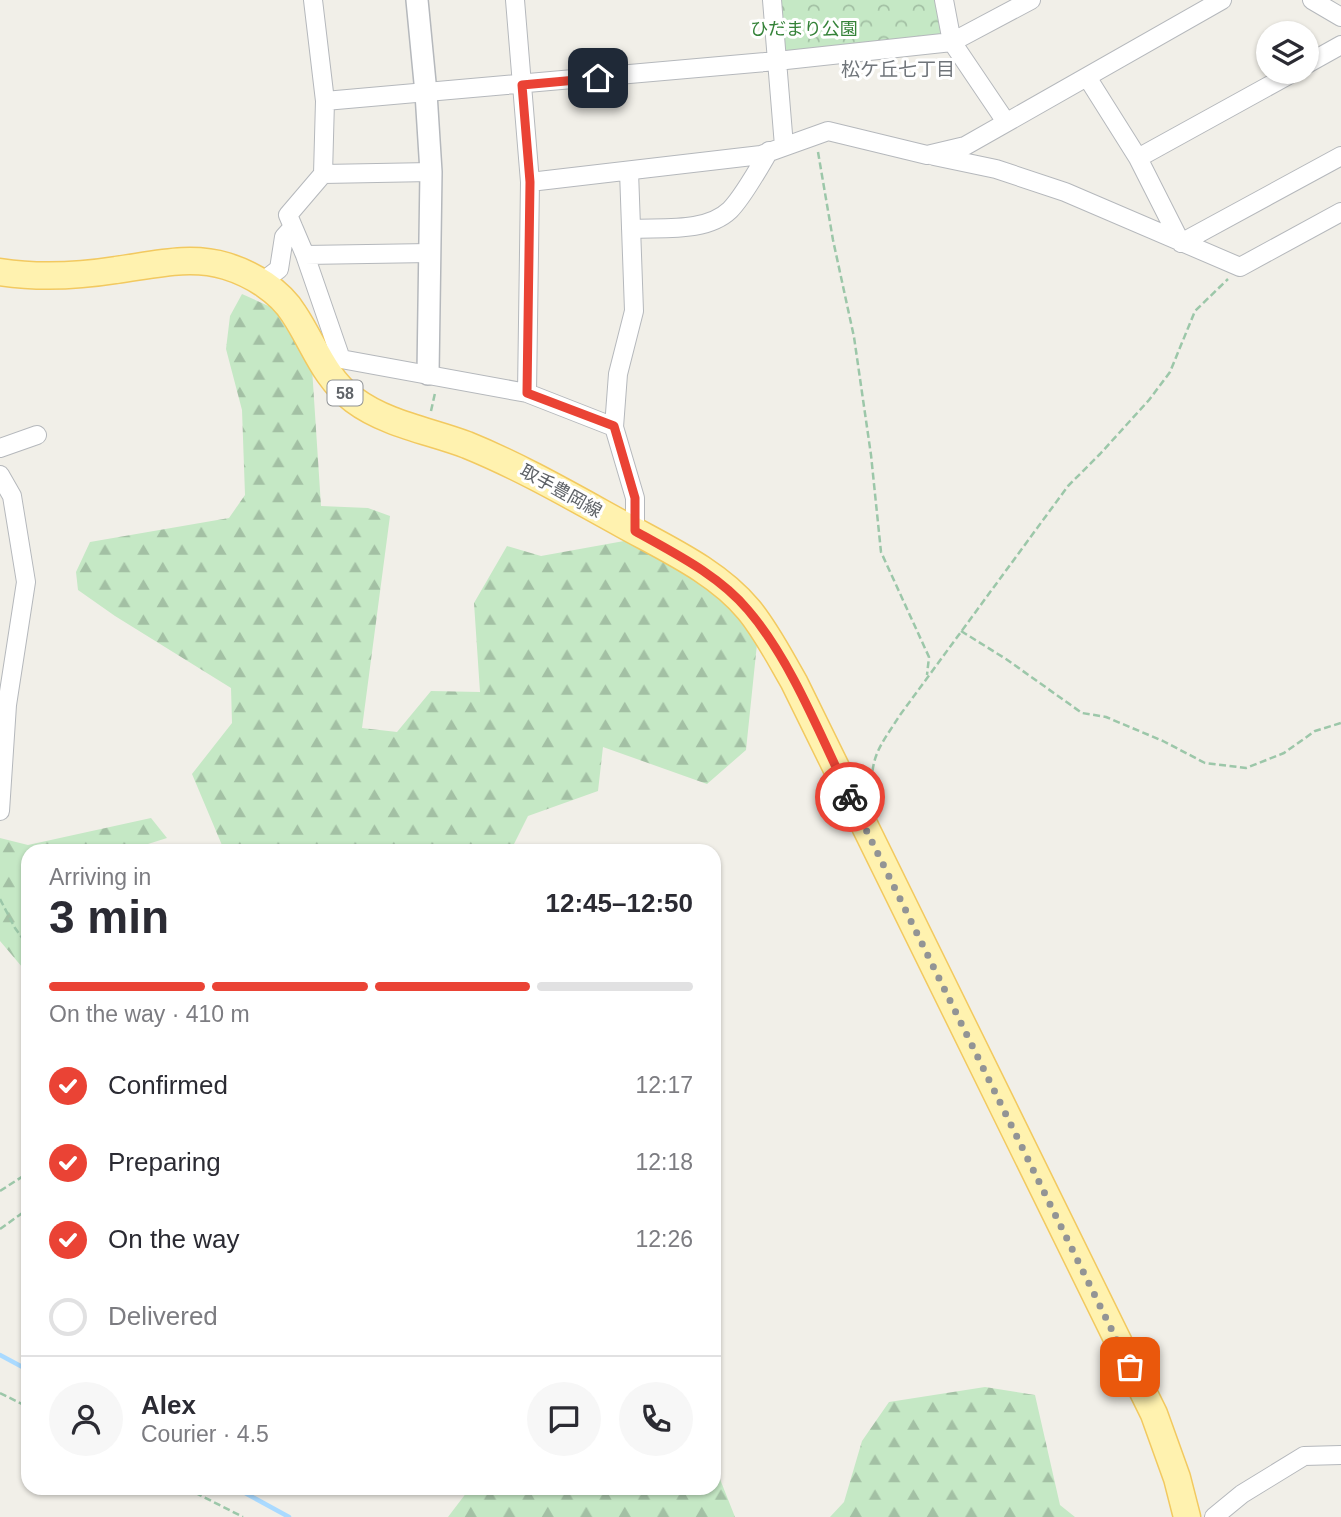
<!DOCTYPE html>
<html lang="en">
<head>
<meta charset="utf-8">
<style>
  :root { --surface:#fff; --page:#f7f7f7; --text:#2b2b33; --muted:#7c7c81; --line:#e1e1e2; --accent:#ea4335 }
  body { margin:0; font-family:Arial,"Noto Sans JP",sans-serif; background:var(--page); color:var(--text); height:100vh; display:flex; flex-direction:column; font-size:26px; white-space:nowrap }
  * { box-sizing:border-box; margin:0 }
  p { font-size:23px; color:var(--muted) }
  .icon { flex:none; width:38px; height:38px; fill:none; stroke:currentColor; stroke-width:2; stroke-linecap:round; stroke-linejoin:round }
  .map { position:relative; flex:1; overflow:hidden }
  .side { position:absolute; left:21px; top:844px; width:700px; height:651px; display:flex; flex-direction:column; background:var(--surface); border-radius:21px; box-shadow:0 2px 5px #0004 }
  .side>* { flex:none }
  .tools { position:absolute; left:1256px; top:21px; display:grid; gap:14px }
  .tools a { display:grid; place-items:center; width:63px; height:63px; border-radius:50%; background:var(--surface); box-shadow:0 2px 5px #0004; font-size:35px }
  .pin { position:absolute; display:grid; place-items:center; width:60px; height:60px; color:#fff; margin:-30px; border-radius:14px; box-shadow:0 4px 10px #0006 }
  .courier { position:absolute; display:grid; place-items:center; width:70px; height:70px; margin:-35px; border:5px solid #ea4335; border-radius:50%; background:#fff; color:#222; box-shadow:0 2px 9px #0007 }
  .summary em { font-style:normal; font-weight:600 }
  .summary div { display:flex; flex-direction:column-reverse }
  .summary { display:flex; align-items:center; justify-content:space-between; height:119px; padding:0 28px }
  h1 { font-size:46px; font-weight:600; line-height:52px }
  .bar { display:grid; grid-template-columns:repeat(4,1fr); gap:10px 7px; align-content:center; height:84px; padding:0 28px }
  .bar i { height:9px; border-radius:5px; background:var(--line) }
  .bar .current { background:var(--accent) }
  .bar p { grid-column:span 4 }
  .line { display:flex; align-items:center; gap:18px; padding:0 28px; border-top:2px solid var(--line) }
  .line div { flex:1 }
  .round { display:grid; place-items:center; flex:none; width:74px; height:74px; border-radius:37px; background:var(--page) }
  ol { padding:0 28px; list-style:none }
  li { display:flex; align-items:center; gap:21px; height:77px }
  li p { margin-inline-start:auto }
  li .icon { padding:7px; border-radius:50%; background:var(--accent); color:#fff; stroke-width:4 }
  li:last-child { color:var(--muted) }
  li i { width:38px; height:38px; border:4px solid var(--line); border-radius:50% }
  .map>svg:first-child { display:block }
  .forest { fill:url(#forest-firs) }
  .park { fill:url(#park-crowns) }
  .lines { fill:none; stroke-linecap:round; stroke-linejoin:round }
  .stream { stroke:#aadaff; stroke-width:4.5 }
  .minor-casing { stroke:#b5b8bc; stroke-width:20 }
  .tertiary-casing { stroke:#b5b8bc; stroke-width:24 }
  .primary-casing { stroke:#f2c960; stroke-width:29 }
  .path { stroke:#9cc7a9; stroke-width:2.5; stroke-dasharray:7 3.5; stroke-linecap:butt }
  .minor { stroke:#fff; stroke-width:18 }
  .tertiary { stroke:#fff; stroke-width:21 }
  .primary { stroke:#fff2af; stroke-width:26 }
  .done { stroke:#929495; stroke-width:7; stroke-dasharray:0 12.6 }
  .route { stroke:#ea4335; stroke-width:9 }
  .labels { text-anchor:middle; stroke-width:6; stroke-linejoin:round; paint-order:stroke }
  .shield { fill:#fff; stroke:#8f9295; stroke-width:2 }
  .shield-label { font-size:16px; font-weight:bold; fill:#5f6368 }
  .park-label { font-size:18px; fill:#348238; stroke:#fff }
  .street-label { font-size:18px; fill:#5f6368; stroke:#fff }
  .neighbourhood-label { font-size:19px; fill:#70757a; stroke:#fff }
</style>
</head>
<body>
<div class="map">
<svg width="1341" height="1517" viewBox="0 0 1341 1517">
  <defs>
    <pattern id="forest-firs" width="22" height="20" patternUnits="userSpaceOnUse" patternTransform="scale(1.75)"><rect width="22" height="20" fill="#c5e8c5"/><path d="M5 1l3.5 6h-7zM16 11l3.5 6h-7z" fill="#a3c0a4"/></pattern>
    <pattern id="park-crowns" width="20" height="18" patternUnits="userSpaceOnUse" patternTransform="scale(1.75)"><rect width="20" height="18" fill="#c5e8c5"/><path d="M2 6a3 3 0 1 1 6 0M12 15a3 3 0 1 1 6 0" fill="none" stroke="#a3c0a4"/></pattern>
  </defs>
  <rect width="100%" height="100%" fill="#f1efe8"/>
  <path class="forest" d="M242,294L273,308L312,368L321,506L368,508L390,516L362,728L397,732L431,691L480,692L474,603L507,546L541,556L624,541L673,562L745,617L757,644L746,750L707,784L603,747L598,791L528,816L511,850H224L192,774L232,723L231,688L115,616L78,590L76,572L90,542L229,518L245,495L242,410L226,349L230,316Z
    M151,818L167,838L129,850H28V974L0,941V838L28,845Z
    M985,1387L1035,1395L1060,1505L1075,1517H830L844,1502L862,1441L889,1402Z
    M714,1464L735,1517H448L470,1488H714Z"/>
  <path class="park" d="M772,0H944L952,42L777,61Z"/>
  <g class="lines">
    <path class="stream" d="M0,1355L28,1370
      M236,1488L289,1517"/>
    <defs>
      <path id="minor" d="M313,0L325,101L323,174L288,215L305,255L341,359L527,393L530,182L761,155L828,131L927,155L965,146L1222,0
        M515,0L530,182
        M772,0L784,146
        M944,0L952,42L1006,122
        M1312,0L1341,17
        M1307,64L1341,45
        M1087,77L1138,158L1181,243
        M325,101L777,61L952,42L1031,0
        M934,156L996,169L1065,192L1240,267L1341,212
        M1138,158L1294,72
        M629,171L634,311L618,374L614,427L635,498V531
        M323,174L431,172
        M631,229C662,227 706,233 730,210C743,197 759,168 769,151
        M1181,243L1341,156
        M305,255L430,253
        M262,282L279,269L284,237L293,227
        M527,393L614,427
        M0,448L37,435
        M0,475L12,496L26,582L7,705L0,811
        M1214,1517L1242,1494L1304,1456L1341,1455"/>
      <path id="tertiary" d="M417,0L426,93L431,172L428,374"/>
      <path id="primary" d="M0,272C39,278 78,276 116,270C153,265 190,255 226,266C252,274 280,291 294,314C314,344 324,378 354,400C386,424 430,431 467,445C521,467 571,496 622,524C665,548 717,571 749,610C767,632 780,658 794,682L1154,1414L1177,1478L1187,1517"/>
    </defs>
    <use href="#minor" class="minor-casing"/>
    <use href="#tertiary" class="tertiary-casing"/>
    <use href="#primary" class="primary-casing"/>
    <path class="path" d="M818,152L833,240L854,337L871,455L881,552L929,657L927,675
      M431,411L435,393
      M961,631L1006,659L1082,713L1106,717L1163,741L1205,763L1246,768L1284,753L1315,731L1341,723
      M872,792C870,755 881,745 900,715L1068,486L1100,454L1149,400L1170,372L1195,311L1228,279
      M0,899L15,928L28,946
      M0,1191L28,1173
      M0,1229L28,1209
      M0,1393L28,1407
      M186,1488L243,1517"/>
    <use href="#minor" class="minor"/>
    <use href="#tertiary" class="tertiary"/>
    <use href="#primary" class="primary"/>
  </g>
  <g class="lines">
    <path class="done" d="M850,797L1130,1367"/>
    <path class="route" d="M598,78L522,85L530,182L527,393L614,426L635,498V531C674,553 719,575 748,610C791,660 821,737 850,797"/>
  </g>
  <g class="labels">
    <rect class="shield" x="327.5" y="380.5" width="35" height="25" rx="5"/>
    <g class="shield-label">
      <text x="345" y="399">58</text>
    </g>
    <g class="park-label">
      <text x="804" y="35">ひだまり公園</text>
    </g>
    <g class="street-label">
      <text transform="translate(561 491) rotate(29)" y="6">取手豊岡線</text>
    </g>
    <g class="neighbourhood-label">
      <text x="898" y="76">松ケ丘七丁目</text>
    </g>
  </g>
</svg>
<div class="tools">
<a><svg class="icon" aria-label="layers" viewBox="0 0 24 24"><path d="M12 4l9 5-9 5-9-5zM3 14l9 5 9-5"/></svg></a>
</div>
<div class="pin" style="left:1130px;top:1367px;background:#ea580c"><svg class="icon" aria-label="bag" viewBox="0 0 24 24"><path d="M5 8h14l-1 12H6zM9 8a3 3 0 0 1 6 0"/></svg></div>
<div class="pin" style="left:598px;top:78px;background:#1f2937"><svg class="icon" aria-label="home" viewBox="0 0 24 24"><path d="M3 11l9-7 9 7M6 9v11h12V9"/></svg></div>
<div class="courier" style="left:850px;top:797px"><svg class="icon" aria-label="bike" viewBox="0 0 24 24"><circle cx="6" cy="16" r="4"/><circle cx="18" cy="16" r="4"/><path d="M6 16l4-8h5l3 8M10 8l3 8H6M13 5h3"/></svg></div>
<section class="side">
<div class="summary"><div><h1>3 min</h1><p>Arriving in</p></div><em>12:45–12:50</em></div>
<div class="bar"><i class="current"></i><i class="current"></i><i class="current"></i><i></i><p>On the way · 410 m</p></div>
<ol>
<li><svg class="icon" aria-label="check" viewBox="0 0 24 24"><path d="M5 12l5 5 9-10"/></svg>Confirmed<p>12:17</p></li>
<li><svg class="icon" aria-label="check" viewBox="0 0 24 24"><path d="M5 12l5 5 9-10"/></svg>Preparing<p>12:18</p></li>
<li><svg class="icon" aria-label="check" viewBox="0 0 24 24"><path d="M5 12l5 5 9-10"/></svg>On the way<p>12:26</p></li>
<li><i></i>Delivered</li>
</ol>
<div class="line" style="height:126px"><a class="round"><svg class="icon" aria-label="person" viewBox="0 0 24 24"><circle cx="12" cy="8" r="4"/><path d="M4 21q1-7 8-7t8 7"/></svg></a><div><b>Alex</b><p>Courier · 4.5</p></div><a class="round"><svg class="icon" aria-label="chat" viewBox="0 0 24 24"><path d="M4 5h16v11H9l-5 4z"/></svg></a><a class="round"><svg class="icon" aria-label="phone" viewBox="0 0 24 24"><path d="M5 4h4l2 5-3 2q2 4 5 5l2-3 5 2v4C11 20 4 13 5 4z"/></svg></a></div>
</section>
</div>
</body>
</html>
